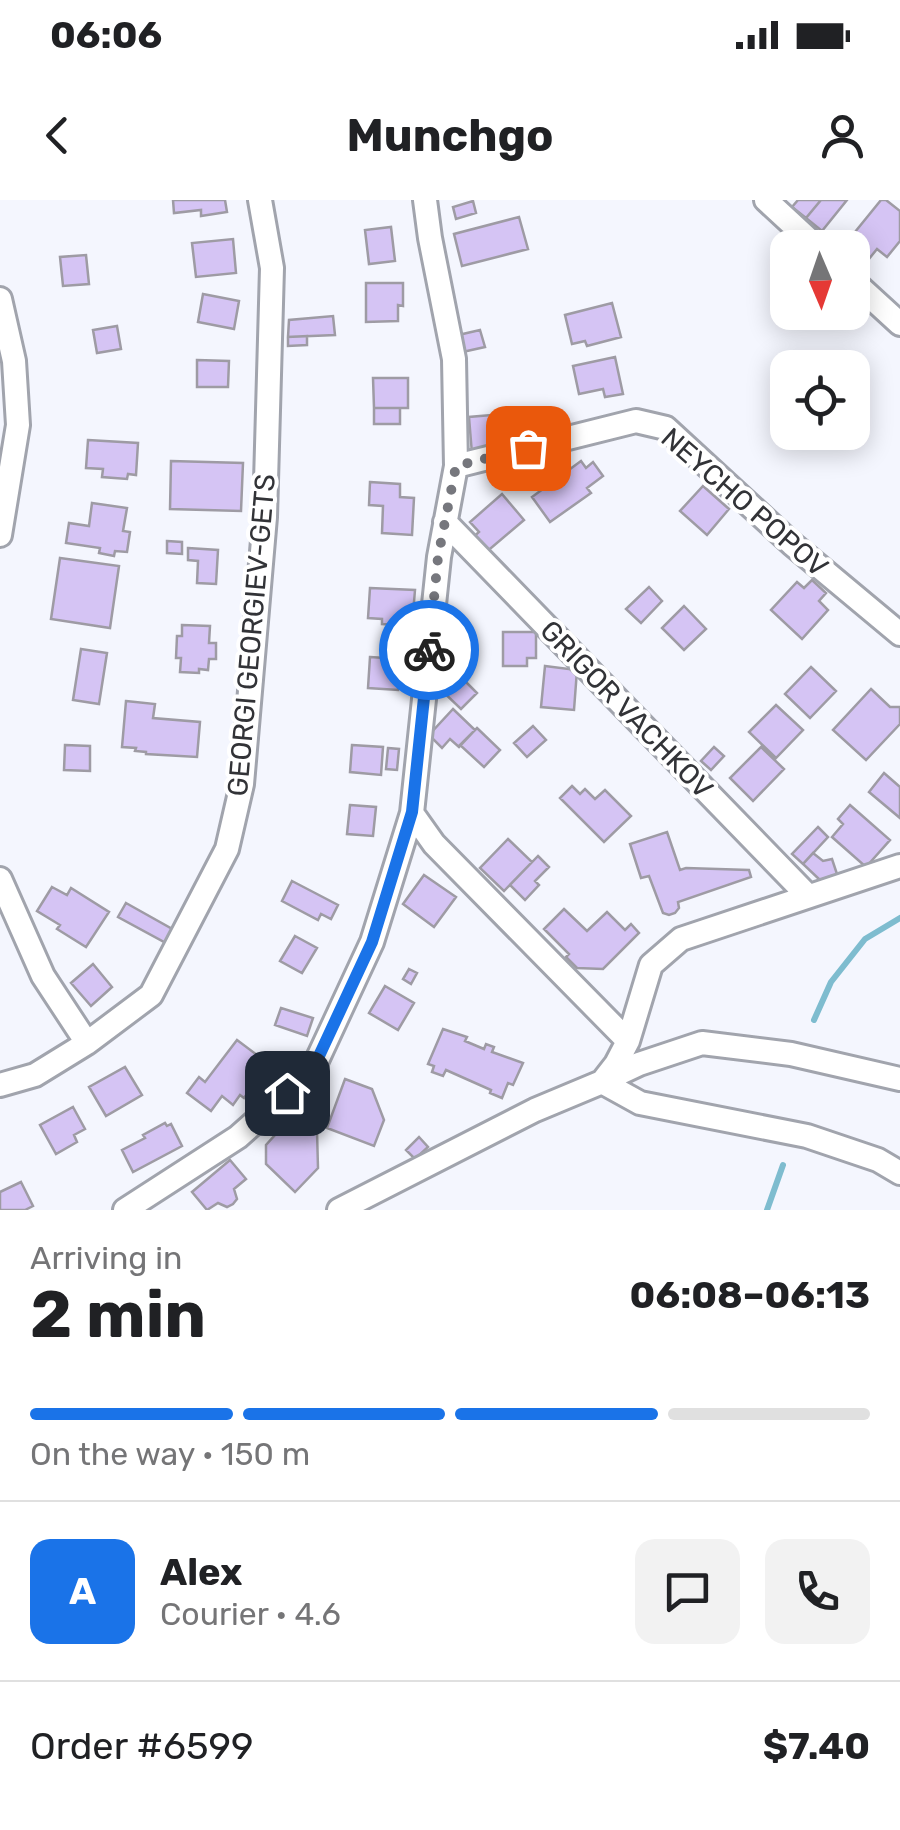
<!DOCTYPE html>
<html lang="en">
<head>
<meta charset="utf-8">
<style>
  :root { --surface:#fff; --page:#f2f2f2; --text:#202124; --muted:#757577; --line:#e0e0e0; --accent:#1a73e8 }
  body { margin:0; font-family:Rubik,sans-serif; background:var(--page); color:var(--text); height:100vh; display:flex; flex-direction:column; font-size:38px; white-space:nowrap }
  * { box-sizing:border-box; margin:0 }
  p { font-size:32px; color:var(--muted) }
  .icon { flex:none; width:55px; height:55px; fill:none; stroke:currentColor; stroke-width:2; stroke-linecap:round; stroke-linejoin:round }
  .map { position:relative; height:1010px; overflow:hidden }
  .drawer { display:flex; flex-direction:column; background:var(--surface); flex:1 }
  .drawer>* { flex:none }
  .needle { width:65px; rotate:178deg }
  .tools { position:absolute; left:770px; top:30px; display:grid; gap:20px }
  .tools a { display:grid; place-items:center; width:100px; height:100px; border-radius:20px; background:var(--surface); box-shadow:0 5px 25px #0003; font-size:50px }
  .pin { position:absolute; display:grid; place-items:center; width:85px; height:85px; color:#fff; margin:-42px; border-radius:20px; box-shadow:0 5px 15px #0006 }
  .courier { position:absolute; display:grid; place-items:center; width:100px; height:100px; margin:-50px; border:8px solid #1a73e8; border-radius:50%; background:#fff; color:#222; box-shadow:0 2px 12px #0007 }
  .summary em { font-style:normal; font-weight:700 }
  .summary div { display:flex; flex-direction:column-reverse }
  .summary { display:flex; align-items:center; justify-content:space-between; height:170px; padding:0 30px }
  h1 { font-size:65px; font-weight:700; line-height:75px }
  .bar { display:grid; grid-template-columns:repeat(4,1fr); gap:15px 10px; align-content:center; height:120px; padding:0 30px }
  .bar i { height:12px; border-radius:8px; background:var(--line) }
  .bar .on { background:var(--accent) }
  .bar p { grid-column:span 4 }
  .line { display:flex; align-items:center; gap:25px; padding:0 30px; border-top:2px solid var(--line) }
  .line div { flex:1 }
  .round { display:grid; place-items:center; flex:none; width:105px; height:105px; border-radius:20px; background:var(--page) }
  .status { display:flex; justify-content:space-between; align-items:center; height:70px; padding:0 50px; background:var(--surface); direction:ltr }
  .status svg { height:28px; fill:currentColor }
  header { display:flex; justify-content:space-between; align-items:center; height:130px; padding:0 30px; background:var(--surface); font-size:45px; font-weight:700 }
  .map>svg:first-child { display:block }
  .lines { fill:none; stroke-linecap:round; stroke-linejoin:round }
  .stream { stroke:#7ebccf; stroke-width:6 }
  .building { fill:#d5c4f4; stroke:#9e9ba4; stroke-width:2.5 }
  .minor-casing { stroke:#a1a4ad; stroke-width:28 }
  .minor { stroke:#fff; stroke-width:22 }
  .done { stroke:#76777d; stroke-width:10; stroke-dasharray:0 18 }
  .route { stroke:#1a73e8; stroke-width:12 }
  .labels { text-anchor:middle; stroke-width:8; stroke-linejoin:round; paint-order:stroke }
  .street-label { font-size:28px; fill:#323337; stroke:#fff }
</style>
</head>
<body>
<div class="status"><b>06:06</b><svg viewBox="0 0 49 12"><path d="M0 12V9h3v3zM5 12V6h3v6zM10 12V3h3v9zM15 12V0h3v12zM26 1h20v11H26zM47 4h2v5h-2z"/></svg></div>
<header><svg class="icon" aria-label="back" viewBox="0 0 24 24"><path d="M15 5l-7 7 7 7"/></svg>Munchgo<svg class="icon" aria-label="person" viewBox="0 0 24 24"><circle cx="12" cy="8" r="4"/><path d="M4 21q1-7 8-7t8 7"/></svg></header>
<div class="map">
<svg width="900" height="1010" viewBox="0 0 900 1010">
  <rect width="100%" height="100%" fill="#f4f6fe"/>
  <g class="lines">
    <path class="stream" d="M814,820L831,782L865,739L900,718
      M767,1010L783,965"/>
  </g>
  <path class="building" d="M173,0H225L227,12L201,16V10L174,13Z
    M798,0H821L806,18L792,7Z
    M821,0H847L822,31L806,18Z
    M881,0H886L900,11V41L887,57L877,49L860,70L852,64V48H842Z
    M473,1L476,13L456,19L453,7Z
    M519,17L528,49L462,66L454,34Z
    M391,27L395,61L369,64L365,30Z
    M233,39L236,73L196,77L192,43Z
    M86,55L89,84L63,86L60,57Z
    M366,83H403V106L398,105V121L366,122Z
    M203,94L239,101L234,129L198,122Z
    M612,103L621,137L587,146L585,141L572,144L565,115Z
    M333,116L335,135L288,137L289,120Z
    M117,126L121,149L97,153L93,130Z
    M480,130L485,147L458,153L454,136Z
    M307,136V145L288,146V137Z
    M615,157L623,194L605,197L603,189L579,194L573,166Z
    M197,160L229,161L228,187H197Z
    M373,178H408V208H374Z
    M374,208H400V224H374Z
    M503,214L506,251L472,254L469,217Z
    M88,240L138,243L136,275L128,274L127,279L102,277L103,269L86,268Z
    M171,261L243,263L241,311L170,309Z
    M581,261L586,268L593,262L603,276L587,288L591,293L550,322L532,297Z
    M370,282L400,284V297L414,298L412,335L382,333L383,306L369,305Z
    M703,286L729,309L707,335L680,311Z
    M502,294L524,320L484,354L471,339L479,332L470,322Z
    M92,303L127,308L123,331L130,332L127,352L115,351L114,356L99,353L100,348L66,343L69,323L89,326Z
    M167,341L182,342V354L167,353Z
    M188,348L218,350L216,384L197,383L198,361L188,360Z
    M60,358L119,366L110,428L51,419Z
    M812,380L826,393L819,401L828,410L802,439L771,410L797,382L804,388Z
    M649,387L662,401L641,423L626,409Z
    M370,388L415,390L412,426L382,424V419L368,418Z
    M684,406L706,429L684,450L662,428Z
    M182,425L210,426L209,443H216V459H209L208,470L199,469V473L180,472L181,458H176L177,436H182Z
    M503,432H536V458H527V466H503Z
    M81,449L107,453L99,504L73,500Z
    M370,457L400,459L398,490L368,488Z
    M545,466L577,470L574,510L541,507Z
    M811,467L836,491L810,518L785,494Z
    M455,471L477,493L461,509L439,488Z
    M871,489L890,507H900V524L866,560L833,530Z
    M126,501L155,504L153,518L200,522L197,557L146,554V552L135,551L136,548L122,547Z
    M776,505L803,530L776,558L749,532Z
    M453,509L475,530L459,547L450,539L442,548L429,535Z
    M533,526L546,540L527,557L514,543Z
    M477,528L500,550L484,567L460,545Z
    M65,545L90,546V571L64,570Z
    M352,545L383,547L381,575L350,572Z
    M714,547L724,556L711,570L701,561Z
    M761,547L784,569L753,601L730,578Z
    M388,548L399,549L397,570L386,569Z
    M884,573L900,587V618L869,592Z
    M572,586L580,594L585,589L595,599L605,590L631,616L604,642L560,598Z
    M350,605L376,607L373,636L347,634Z
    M850,605L890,640L866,667L832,637L843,624L838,619Z
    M818,627L828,637L803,664L792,654Z
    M667,632L680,670L686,668L749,670L751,677L678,702L679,708L675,713L669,715L663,713L649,676L641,678L630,644Z
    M508,639L532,662L504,691L480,668Z
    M813,653L823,661L832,659L837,674L820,680L803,664Z
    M538,656L549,667L535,681L539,685L525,700L510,685Z
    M424,675L456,697L434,727L403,704Z
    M292,681L338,705L331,719L321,714L318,720L282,701Z
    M52,687L67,695L71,688L109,712L86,747L57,729L60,725L37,711Z
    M126,703L174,730L166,743L118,717Z
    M564,709L587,731L607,712L625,730L631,724L639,733L603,769L577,768L566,757L569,754L544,729Z
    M295,736L317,748L302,773L280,761Z
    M93,764L112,787L91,806L71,783Z
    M409,769L417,773L411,784L403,779Z
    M385,786L414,803L398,830L369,813Z
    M281,808L313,818L307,836L275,825Z
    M443,829L467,837L465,841L484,849L486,844L494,847L492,852L523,863L513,885L508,883L502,898L490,893L491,890L446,870L443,876L432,872L434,866L428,864Z
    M237,840L269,864L244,898L240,895L233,905L222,896L211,911L187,893L199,877L205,882Z
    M125,867L142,895L106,916L89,887Z
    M345,879L372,889L384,920L374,946L327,928Z
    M73,907L85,929L74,935L77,942L56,954L40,925Z
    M296,912L317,931L318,968L295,992L266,964V945Z
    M165,923L167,926L171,924L182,946L133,972L122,950L145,938L143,935Z
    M419,937L428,947L415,959L406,950Z
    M230,960L246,979L234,989L237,999L233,1004L227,1007L218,1003L207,1010L192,992Z
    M21,982L33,1006L25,1010H0V992Z"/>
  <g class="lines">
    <defs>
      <path id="minor" d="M766,0L818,48
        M852,80L900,124
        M0,99L14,161L18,225L0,335
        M456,266L636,221L666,228L792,344L900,434
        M445,322L808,696
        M412,613L434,644L628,841
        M0,679L43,776L87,843
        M605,880L639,864L702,843L791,854L900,879
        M602,882L640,903L807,936L878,960L900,973
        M0,885L35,875L87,843L151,795L227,649L242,584L265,317L272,68L260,0
        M125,1010L238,937L312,871L372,742L412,613L439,357L456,266L454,159L430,38L425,0
        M339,1010L535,910L602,882L616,864L628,841L651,765L681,739L900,666"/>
    </defs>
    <use href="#minor" class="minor-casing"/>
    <use href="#minor" class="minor"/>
  </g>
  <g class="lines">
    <path class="done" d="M429,450L438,357L456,266L528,248"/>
    <path class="route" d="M287,893L312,871L372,742L412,612L429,450"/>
  </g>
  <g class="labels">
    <g class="street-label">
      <text transform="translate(745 302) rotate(41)" y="10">NEYCHO POPOV</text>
      <text transform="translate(251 435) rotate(-85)" y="10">GEORGI GEORGIEV-GETS</text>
      <text transform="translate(627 509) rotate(46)" y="10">GRIGOR VACHKOV</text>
    </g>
  </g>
</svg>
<div class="tools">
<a><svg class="needle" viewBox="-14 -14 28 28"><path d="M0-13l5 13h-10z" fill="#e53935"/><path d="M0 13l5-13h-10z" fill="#757577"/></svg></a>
<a><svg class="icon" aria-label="locate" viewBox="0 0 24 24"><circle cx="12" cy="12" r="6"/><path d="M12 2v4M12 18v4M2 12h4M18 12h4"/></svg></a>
</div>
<div class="pin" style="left:528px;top:248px;background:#ea580c"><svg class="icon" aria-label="bag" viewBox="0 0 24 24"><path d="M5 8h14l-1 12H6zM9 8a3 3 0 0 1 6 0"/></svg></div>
<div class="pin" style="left:287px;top:893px;background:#1f2937"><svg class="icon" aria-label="home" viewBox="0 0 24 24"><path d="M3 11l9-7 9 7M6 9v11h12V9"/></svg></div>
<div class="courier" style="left:429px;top:450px"><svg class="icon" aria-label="bike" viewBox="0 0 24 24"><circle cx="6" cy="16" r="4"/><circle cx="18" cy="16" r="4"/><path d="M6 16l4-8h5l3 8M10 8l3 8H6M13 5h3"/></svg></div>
</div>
<section class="drawer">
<div class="summary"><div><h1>2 min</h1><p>Arriving in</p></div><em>06:08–06:13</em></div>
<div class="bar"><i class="on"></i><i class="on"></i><i class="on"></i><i></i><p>On the way · 150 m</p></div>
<div class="line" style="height:180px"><b class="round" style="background:var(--accent);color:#fff">A</b><div><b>Alex</b><p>Courier · 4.6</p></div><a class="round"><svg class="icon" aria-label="chat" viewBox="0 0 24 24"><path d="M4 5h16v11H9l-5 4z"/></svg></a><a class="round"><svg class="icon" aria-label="phone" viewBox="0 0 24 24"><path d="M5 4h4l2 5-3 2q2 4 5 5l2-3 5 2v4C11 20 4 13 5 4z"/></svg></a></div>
<div class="line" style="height:130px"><div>Order #6599</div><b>$7.40</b></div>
</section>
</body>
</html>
